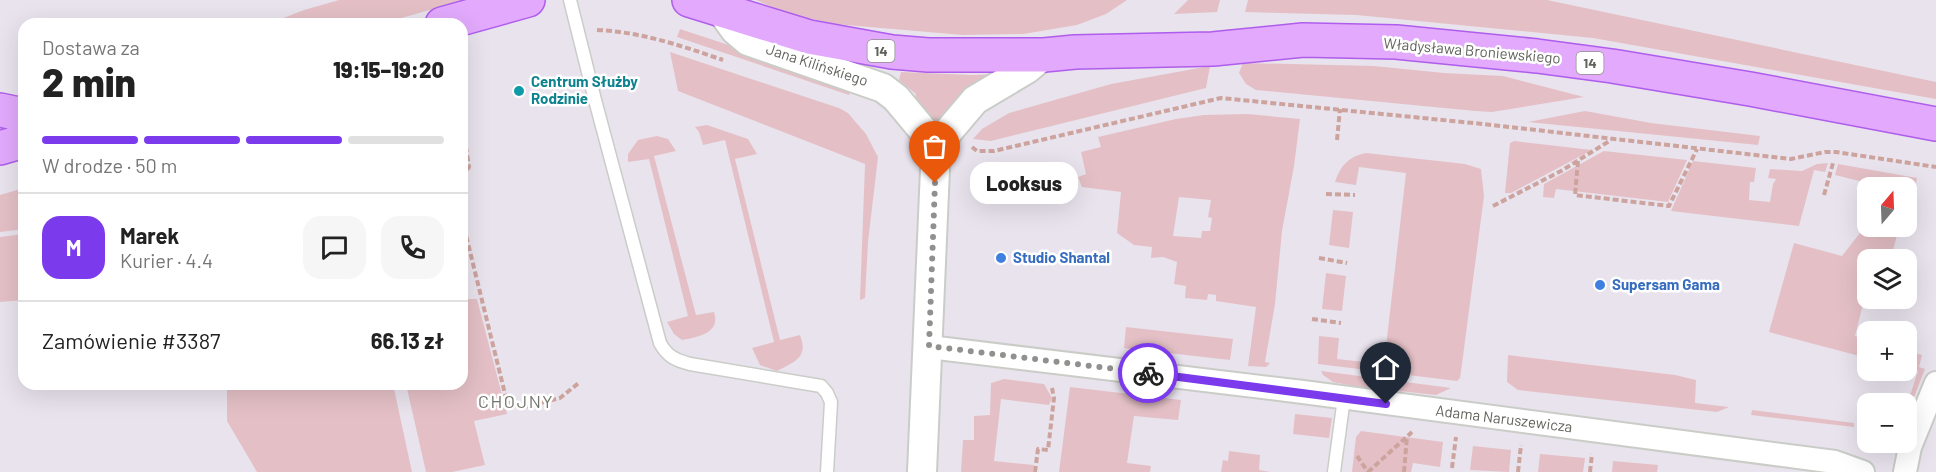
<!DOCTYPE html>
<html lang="pl">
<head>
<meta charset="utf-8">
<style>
  :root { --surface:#fff; --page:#f6f6f6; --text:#222; --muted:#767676; --line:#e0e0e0; --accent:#7c3aed }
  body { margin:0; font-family:Barlow,sans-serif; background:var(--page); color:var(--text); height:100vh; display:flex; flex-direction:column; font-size:22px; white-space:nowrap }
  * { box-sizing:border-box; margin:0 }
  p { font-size:20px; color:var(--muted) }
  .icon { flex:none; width:33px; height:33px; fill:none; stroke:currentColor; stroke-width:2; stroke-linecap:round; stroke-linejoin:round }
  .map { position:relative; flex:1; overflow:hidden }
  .details { position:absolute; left:18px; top:18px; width:450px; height:372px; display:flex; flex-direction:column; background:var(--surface); border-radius:18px; box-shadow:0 6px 24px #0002 }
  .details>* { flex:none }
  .needle { width:39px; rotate:19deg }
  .controls { position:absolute; left:1857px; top:177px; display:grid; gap:12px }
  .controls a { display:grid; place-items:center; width:60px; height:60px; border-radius:12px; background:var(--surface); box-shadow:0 6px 24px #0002; font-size:30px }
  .pin { position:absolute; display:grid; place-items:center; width:51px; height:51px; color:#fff; margin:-62px -26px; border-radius:50% 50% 50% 0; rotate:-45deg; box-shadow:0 0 6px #0007 }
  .pin .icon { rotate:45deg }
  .courier { position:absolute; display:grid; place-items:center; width:60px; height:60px; margin:-30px; border:4px solid #7c3aed; border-radius:50%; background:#fff; color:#222; box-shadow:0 2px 8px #0007 }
  .bubble { position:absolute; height:42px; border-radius:18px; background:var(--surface); box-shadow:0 6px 24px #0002; font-size:20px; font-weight:800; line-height:42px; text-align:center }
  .headline em { font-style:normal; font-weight:800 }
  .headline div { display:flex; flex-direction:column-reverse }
  .headline { display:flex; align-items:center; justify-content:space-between; height:102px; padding:0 24px }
  h1 { font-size:39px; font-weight:800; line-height:45px }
  .bar { display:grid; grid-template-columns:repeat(4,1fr); gap:9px 6px; align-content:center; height:72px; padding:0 24px }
  .bar i { height:8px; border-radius:4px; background:var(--line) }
  .bar .on { background:var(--accent) }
  .bar p { grid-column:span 4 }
  .line { display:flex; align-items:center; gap:15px; padding:0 24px; border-top:2px solid var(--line) }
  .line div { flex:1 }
  .round { display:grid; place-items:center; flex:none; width:63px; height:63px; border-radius:18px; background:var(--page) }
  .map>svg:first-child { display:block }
  .green { fill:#e4c0c6; fill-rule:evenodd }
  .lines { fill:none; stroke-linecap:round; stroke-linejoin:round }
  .service-casing { stroke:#cacdc7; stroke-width:15 }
  .minor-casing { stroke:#cacdc7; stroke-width:26 }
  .tertiary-casing { stroke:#cacdc7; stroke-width:32 }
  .primary-casing { stroke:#ae5dec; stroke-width:36 }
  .path { stroke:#cda39e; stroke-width:4; stroke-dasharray:6 3; stroke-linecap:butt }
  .service { stroke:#fff; stroke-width:12 }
  .minor { stroke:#fff; stroke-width:22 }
  .tertiary { stroke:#fff; stroke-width:28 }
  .primary { stroke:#e2a9fc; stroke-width:33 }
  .done { stroke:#90908e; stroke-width:6; stroke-dasharray:0 10.8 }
  .route { stroke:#7c3aed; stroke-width:8 }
  .culture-dot { fill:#0f9aa8; stroke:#fff; stroke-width:2 }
  .shop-dot { fill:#3f7fe0; stroke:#fff; stroke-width:2 }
  .labels { text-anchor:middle; stroke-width:5; stroke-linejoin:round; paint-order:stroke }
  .shield { fill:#fff; stroke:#90928c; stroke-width:1.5 }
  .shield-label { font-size:14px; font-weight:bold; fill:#60635b }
  .street-label { font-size:15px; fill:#60635b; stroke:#fff }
  .culture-label { font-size:15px; font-weight:bold; fill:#0d838f; stroke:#fff; text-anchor:start }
  .shop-label { font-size:15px; font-weight:bold; fill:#366cbe; stroke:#fff; text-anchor:start }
  .quarter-label { font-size:18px; letter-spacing:1.5px; fill:#72756c; stroke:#fff }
</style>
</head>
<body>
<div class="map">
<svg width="1936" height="472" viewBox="0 0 1936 472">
  <rect width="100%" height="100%" fill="#e9e3ed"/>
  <path class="green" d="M339,0H465L380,24H268L304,10Z
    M756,0H1127L1106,14L1077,25L1023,34L963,35L834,24L785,13Z
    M1188,0H1220L1217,12L1174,14Z
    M1248,0H1547L1936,82V99L1593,38L1356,15L1245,12Z
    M680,29L852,86L849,95L677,37Z
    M670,52L839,108L848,113L866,134L878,157L868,242L865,298L860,300L865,164L678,91Z
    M1243,63L1374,66L1444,73L1503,76L1584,97L1492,112L1475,111L1256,90L1246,84L1239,73Z
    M1210,66L1206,88L991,141L973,139L982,129L1009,113L1111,84Z
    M901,72L973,75L1003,74L932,130L922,106L915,98L916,94L899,80Z
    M1585,111L1651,123L1760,136L1758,145L1528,122Z
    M1247,114L1300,119L1294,166L1282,231L1275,304L1265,362L1270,363L1266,367L1248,366L1256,307L1216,301V295L1208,294L1207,300L1185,298L1186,286L1174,284L1177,262L1163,257L1151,258L1152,247L1134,245L1117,233L1121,192L1082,187L1078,177L1086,174L1081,152L1101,147L1098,137L1176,119L1204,115ZM1179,197L1211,200L1208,217L1212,218L1210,231H1202L1201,238L1173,236Z
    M707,125L748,139L757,154L735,159L780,340L800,335C809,358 794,362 777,371L760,365L752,348L774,342L725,140L703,145L699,132L695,127Z
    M657,136L668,139L676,151L654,156L696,315L714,312C721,333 698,337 682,340L674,334L667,322L688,316L649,159L628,162V154L638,140Z
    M1514,141L1592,150L1511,193H1505L1510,143Z
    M1604,151L1687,160L1668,202L1556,189L1554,198L1543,197L1544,184Z
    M1366,153L1465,164L1481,169L1484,196L1462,364L1460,378L1457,381L1318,364L1319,336L1339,338L1337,359L1384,364L1406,173L1359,167L1356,185L1335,182C1340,166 1349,156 1366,153Z
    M1693,161L1756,168L1754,182H1750L1749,200L1770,202L1773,184L1776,179L1768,178L1770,169L1802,171L1817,164L1828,163L1825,172L1814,170L1799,226L1671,211Z
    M1838,164L1917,178L1914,195L1907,194L1906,188L1884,187L1835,175Z
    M24,188V229L0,232V195Z
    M1333,210L1353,212L1349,248L1329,245Z
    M1867,224L1868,226L1899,227L1891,259L1868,260L1867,288L1855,336L1867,340V358L1769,332L1794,243L1842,256Z
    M24,234V300L0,302V237Z
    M1326,273L1346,276L1342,311L1322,309Z
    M462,299H477L507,414L474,421L485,465L452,472H426L406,384H462Z
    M1126,327L1233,339L1230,360L1124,348Z
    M1907,351L1922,355L1919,367L1925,369L1907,415V405L1918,371L1907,368Z
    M1508,355L1675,375L1696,380L1695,403L1729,407L1717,412L1518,390L1507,382Z
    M1321,371L1451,388L1436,395L1353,386L1333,382L1323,375Z
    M1004,379L1044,384L1052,398L1049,405L1001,399L994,461L1034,465L1033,472H961L963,440H974V416L990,415L991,383Z
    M227,384H393L412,472H257L227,421Z
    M1070,387L1181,400L1178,420L1134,416L1127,463L1151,466L1150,472H1059Z
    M1752,410L1854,423V427L1751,415Z
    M1295,414L1332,418L1329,438L1293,434Z
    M1361,431L1443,442L1440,467L1413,463L1411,472H1352L1356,437Z
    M1473,446L1511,450L1509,472L1470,470Z
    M1229,451L1260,455L1259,470L1270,472H1221L1223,460L1228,461Z
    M1540,454L1585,458L1583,472H1538Z
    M1613,461L1658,465L1657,472H1612Z"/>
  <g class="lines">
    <defs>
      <path id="service" d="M570,0L595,100L660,343C667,356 675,360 690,364L821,386L827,393L831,402L827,472
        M1334,472L1344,398"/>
      <path id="minor" d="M929,347L1303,392L1835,462L1863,472
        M1905,472L1910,447L1936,383"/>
      <path id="tertiary" d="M722,12L735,30L748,41L883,88L896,98L936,146
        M922,472L936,146L975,100L1027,69L1044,55"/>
      <path id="primary" d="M689,0L809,37L892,52L928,55H1044L1075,52L1213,49L1303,40L1396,42L1537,56L1612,66L1750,89L1936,124
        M442,24L528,0
        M0,110L24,115
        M0,148L24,141"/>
    </defs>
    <use href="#service" class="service-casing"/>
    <use href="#minor" class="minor-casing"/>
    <use href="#tertiary" class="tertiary-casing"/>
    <use href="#primary" class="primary-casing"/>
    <path class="path" d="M597,30C642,32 682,46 723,60
      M1337,140L1340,109
      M972,147L977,151H994L1221,98L1483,124L1791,159L1825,152H1836L1936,167
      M1578,161L1575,195L1669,206L1697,149
      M462,177L469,167L464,134
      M1326,194L1355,195
      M1824,195L1833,163
      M1493,206L1561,171L1611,140
      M462,219L507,402L520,408L560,398L580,382
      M1319,258L1347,263
      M1312,319L1341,323
      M1357,456L1368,472
      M1452,468L1456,437
      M1035,472L1038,449L1048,450L1054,398L1052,388
      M1368,472L1412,432
      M1404,472L1407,436
      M1518,472L1521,445
      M1590,472L1592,454"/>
    <use href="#service" class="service"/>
    <use href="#minor" class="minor"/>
    <use href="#tertiary" class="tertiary"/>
    <use href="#primary" class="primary"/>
  </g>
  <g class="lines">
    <path class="done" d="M935,183L929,346L1148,373"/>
    <path class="route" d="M1148,373L1386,404"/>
  </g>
  <circle class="culture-dot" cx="519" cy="91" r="6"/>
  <g class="shop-dot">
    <circle cx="1001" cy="258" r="6"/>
    <circle cx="1600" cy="285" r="6"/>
  </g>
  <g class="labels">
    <g class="shield">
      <rect x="867.5" y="40" width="27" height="22" rx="4.5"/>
      <rect x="1576.5" y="52" width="27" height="22" rx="4.5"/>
    </g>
    <g class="shield-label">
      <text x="881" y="56">14</text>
      <text x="1590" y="68">14</text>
    </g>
    <g class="street-label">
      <text transform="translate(1472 51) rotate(5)" y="5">Władysława Broniewskiego</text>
      <text transform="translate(817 65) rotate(18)" y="5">Jana Kilińskiego</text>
      <text transform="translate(1504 419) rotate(7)" y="5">Adama Naruszewicza</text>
    </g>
    <g class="culture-label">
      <text x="531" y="87">Centrum Służby<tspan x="531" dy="17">Rodzinie</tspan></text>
    </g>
    <g class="shop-label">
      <text x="1013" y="263">Studio Shantal</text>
      <text x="1612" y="290">Supersam Gama</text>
    </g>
    <g class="quarter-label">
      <text x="516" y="408">CHOJNY</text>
    </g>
  </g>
</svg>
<div class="controls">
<a><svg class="needle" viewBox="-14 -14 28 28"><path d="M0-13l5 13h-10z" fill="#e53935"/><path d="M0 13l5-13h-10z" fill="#767676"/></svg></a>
<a><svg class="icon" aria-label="layers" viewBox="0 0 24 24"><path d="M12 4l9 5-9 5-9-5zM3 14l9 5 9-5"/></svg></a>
<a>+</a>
<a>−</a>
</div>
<div class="pin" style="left:935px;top:183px;background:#ea580c"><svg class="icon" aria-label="bag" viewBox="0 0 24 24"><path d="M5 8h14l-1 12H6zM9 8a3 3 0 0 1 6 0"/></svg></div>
<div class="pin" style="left:1386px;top:404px;background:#1f2937"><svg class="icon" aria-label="home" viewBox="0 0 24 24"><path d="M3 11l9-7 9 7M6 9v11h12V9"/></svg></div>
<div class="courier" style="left:1148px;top:373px"><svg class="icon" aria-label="bike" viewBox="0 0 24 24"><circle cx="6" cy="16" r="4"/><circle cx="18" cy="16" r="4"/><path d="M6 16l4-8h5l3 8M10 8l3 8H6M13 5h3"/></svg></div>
<div class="bubble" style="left:970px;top:162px;width:108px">Looksus</div>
<section class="details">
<div class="headline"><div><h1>2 min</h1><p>Dostawa za</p></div><em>19:15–19:20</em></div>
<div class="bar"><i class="on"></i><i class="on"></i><i class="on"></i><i></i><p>W drodze · 50 m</p></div>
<div class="line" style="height:108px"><b class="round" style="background:var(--accent);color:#fff">M</b><div><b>Marek</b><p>Kurier · 4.4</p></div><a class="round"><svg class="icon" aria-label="chat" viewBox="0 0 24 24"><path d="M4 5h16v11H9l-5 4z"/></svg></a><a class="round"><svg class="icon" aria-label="phone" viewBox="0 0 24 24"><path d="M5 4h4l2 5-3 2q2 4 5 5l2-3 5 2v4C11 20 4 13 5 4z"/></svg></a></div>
<div class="line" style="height:78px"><div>Zamówienie #3387</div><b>66.13 zł</b></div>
</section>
</div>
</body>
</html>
